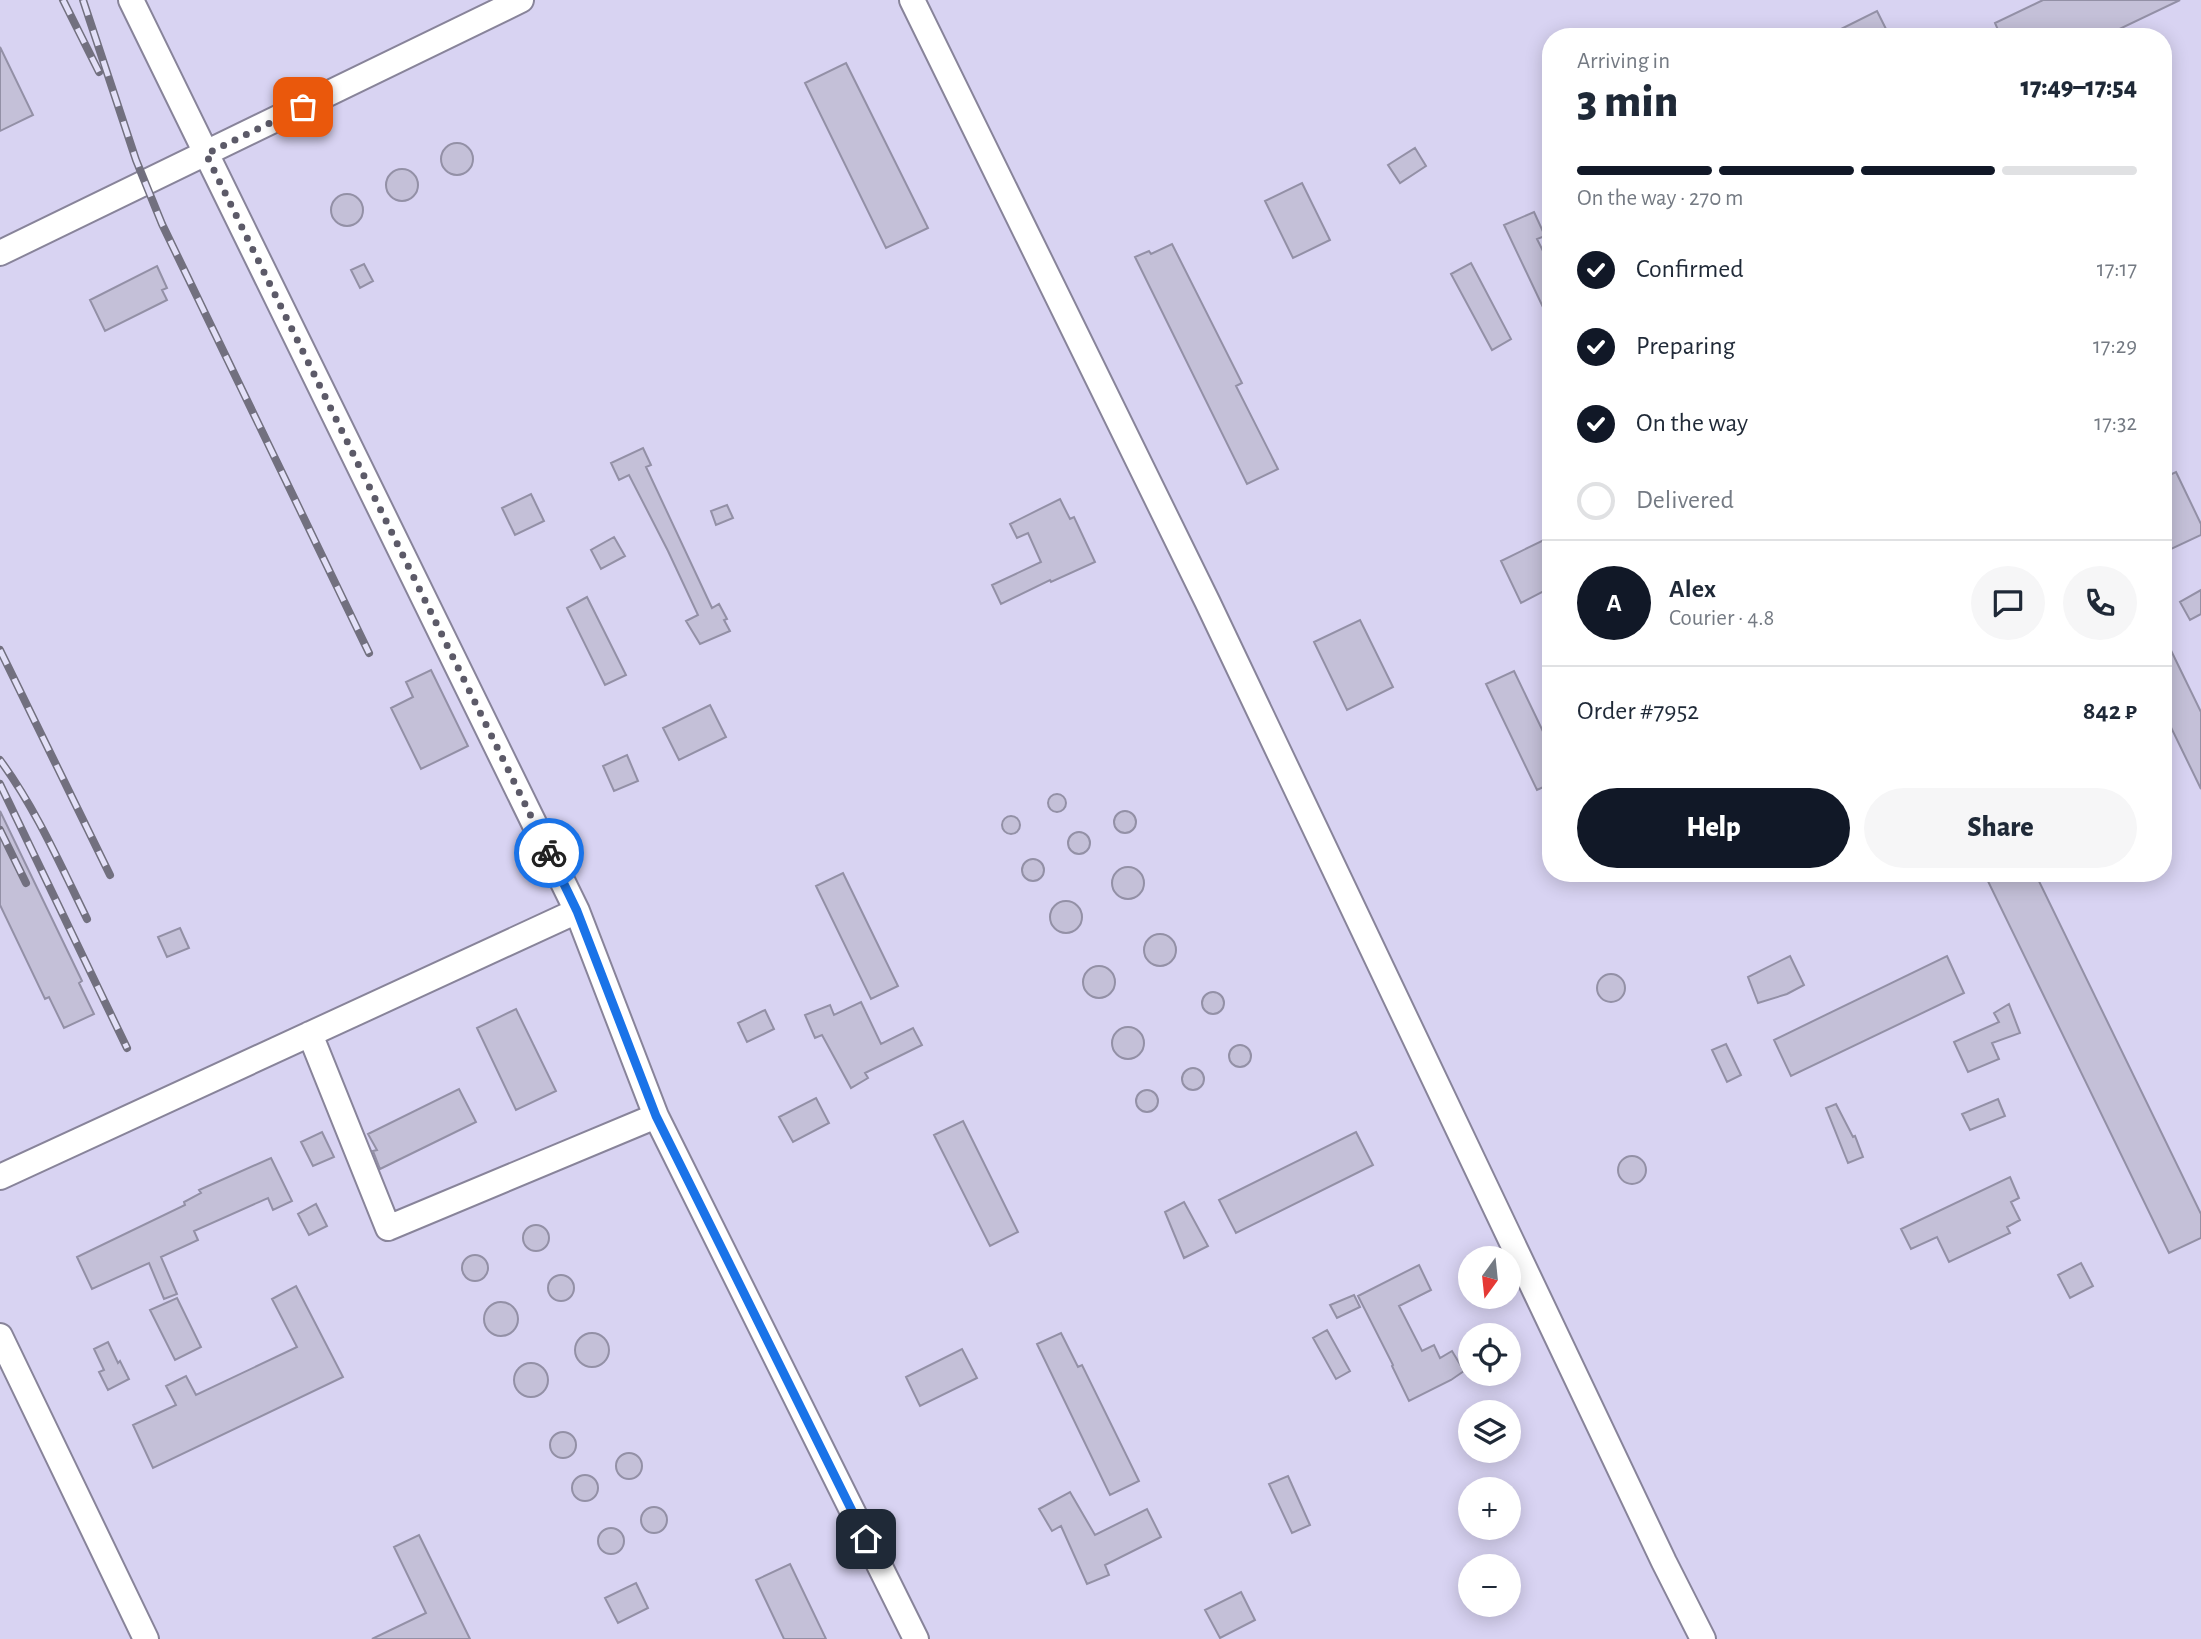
<!DOCTYPE html>
<html lang="en">
<head>
<meta charset="utf-8">
<style>
  :root { --surface:#fff; --page:#f6f6f7; --text:#1f2937; --muted:#747a83; --line:#e0e1e3; --accent:#111827 }
  body { margin:0; font-family:"Alegreya Sans",sans-serif; background:var(--page); color:var(--text); height:100vh; display:flex; flex-direction:column; font-size:26px; white-space:nowrap }
  * { box-sizing:border-box; margin:0 }
  p { font-size:23px; color:var(--muted) }
  .icon { flex:none; width:38px; height:38px; fill:none; stroke:currentColor; stroke-width:2; stroke-linecap:round; stroke-linejoin:round }
  .map { position:relative; flex:1; overflow:hidden }
  .sheet { position:absolute; left:1542px; top:28px; width:630px; height:854px; display:flex; flex-direction:column; background:var(--surface); border-radius:28px; box-shadow:0 4px 18px #0003 }
  .sheet>* { flex:none }
  .needle { width:46px; rotate:195deg }
  .fabs { position:absolute; left:1458px; top:1246px; display:grid; gap:14px }
  .fabs a { display:grid; place-items:center; width:63px; height:63px; border-radius:50%; background:var(--surface); box-shadow:0 4px 18px #0003; font-size:35px }
  .pin { position:absolute; display:grid; place-items:center; width:60px; height:60px; color:#fff; margin:-30px; border-radius:14px; box-shadow:0 4px 10px #0006 }
  .courier { position:absolute; display:grid; place-items:center; width:70px; height:70px; margin:-35px; border:5px solid #1a73e8; border-radius:50%; background:#fff; color:#222; box-shadow:0 2px 9px #0007 }
  .summary em { font-style:normal; font-weight:800 }
  .summary div { display:flex; flex-direction:column-reverse }
  .summary { display:flex; align-items:center; justify-content:space-between; height:119px; padding:0 35px }
  h1 { font-size:46px; font-weight:800; line-height:52px }
  .bar { display:grid; grid-template-columns:repeat(4,1fr); gap:10px 7px; align-content:center; height:84px; padding:0 35px }
  .bar i { height:9px; border-radius:5px; background:var(--line) }
  .bar .on { background:var(--accent) }
  .bar p { grid-column:span 4 }
  .line { display:flex; align-items:center; gap:18px; padding:0 35px; border-top:2px solid var(--line) }
  .line div { flex:1 }
  .round { display:grid; place-items:center; flex:none; width:74px; height:74px; border-radius:37px; background:var(--page) }
  ol { padding:0 35px; list-style:none }
  li { display:flex; align-items:center; gap:21px; height:77px }
  li p { margin-inline-start:auto }
  li .icon { padding:7px; border-radius:50%; background:var(--accent); color:#fff; stroke-width:4 }
  li:last-child { color:var(--muted) }
  li i { width:38px; height:38px; border:4px solid var(--line); border-radius:50% }
  .cta { display:flex; gap:14px; margin-top:auto; padding:14px 35px }
  .cta a { flex:1; height:80px; border-radius:42px; background:var(--accent); color:#fff; font-size:28px; font-weight:800; line-height:80px; text-align:center }
  .cta a+a { background:var(--page); color:var(--text) }
  .map>svg:first-child { display:block }
  .built { fill:#d8d3f2; fill-rule:evenodd }
  .building { fill:#c4c0d8; stroke:#9390a6; stroke-width:2 }
  .lines { fill:none; stroke-linecap:round; stroke-linejoin:round }
  .minor-casing { stroke:#88849a; stroke-width:28 }
  .minor { stroke:#fff; stroke-width:24 }
  .rail-casing { stroke:#72707f; stroke-width:8 }
  .rail { stroke:#e3e0f8; stroke-width:5; stroke-dasharray:16; stroke-linecap:butt }
  .done { stroke:#5c5a68; stroke-width:7; stroke-dasharray:0 12.6 }
  .route { stroke:#1a73e8; stroke-width:9 }
</style>
</head>
<body>
<div class="map">
<svg width="2201" height="1639" viewBox="0 0 2201 1639">
  <rect width="100%" height="100%" fill="#e3e0f8"/>
  <path class="built" d="M0,0H2201V1639H0ZM1550,37H2163V873H1550ZM1470,1258H1508V1297H1470ZM1470,1335H1508V1374H1470ZM1470,1412H1508V1451H1470ZM1470,1489H1508V1528H1470ZM1470,1566H1508V1605H1470Z"/>
  <path class="building" d="M2043,0H2180L2107,35L2104,30L2090,37H2001L1995,23Z
    M1877,11L1890,37H1825Z
    M0,47L33,115L0,131Z
    M846,63L928,228L886,248L805,83Z
    M441 159a16 16 0 1 1 32 0a16 16 0 1 1-32 0Z
    M1415,148L1426,166L1400,183L1388,165Z
    M386 185a16 16 0 1 1 32 0a16 16 0 1 1-32 0Z
    M1302,183L1330,240L1293,258L1265,201Z
    M331 210a16 16 0 1 1 32 0a16 16 0 1 1-32 0Z
    M1534,212L1545,236L1537,239L1550,265V322L1504,225Z
    M1172,244L1242,383L1236,386L1278,469L1247,484L1135,257L1149,251L1151,254Z
    M1471,263L1511,339L1492,350L1451,274Z
    M364,264L373,281L360,288L351,270Z
    M157,266L167,288L162,290L167,300L105,331L90,300Z
    M643,448L651,465L646,467L712,608L719,604L727,619L724,620L730,631L700,644L686,621L698,615L668,551L629,475L619,480L611,463Z
    M2176,472L2201,524V535L2169,550L2163,537V478Z
    M531,494L544,521L515,535L502,508Z
    M1060,499L1070,519L1074,517L1095,562L1051,582L1050,580L1001,604L992,585L1041,562L1028,533L1017,538L1010,524Z
    M727,505L733,518L716,525L711,511Z
    M614,537L625,556L601,569L591,550Z
    M1550,537V588L1521,603L1501,561Z
    M2201,590V614L2190,620L2180,602Z
    M587,597L626,675L605,685L567,608Z
    M1360,620L1393,687L1347,710L1314,642Z
    M2163,634L2201,712V789L2163,711Z
    M431,670L468,746L421,769L391,708L413,697L406,682Z
    M1514,671L1550,746V784L1537,790L1486,684Z
    M710,705L726,737L679,760L663,728Z
    M627,755L638,781L614,791L603,766Z
    M1048 803a9 9 0 1 1 18 0a9 9 0 1 1-18 0Z
    M0,811L82,981L79,983L94,1014L64,1028L49,997L45,999L0,905Z
    M1114 822a11 11 0 1 1 22 0a11 11 0 1 1-22 0Z
    M1002 825a9 9 0 1 1 18 0a9 9 0 1 1-18 0Z
    M1068 843a11 11 0 1 1 22 0a11 11 0 1 1-22 0Z
    M1022 870a11 11 0 1 1 22 0a11 11 0 1 1-22 0Z
    M1112 883a16 16 0 1 1 32 0a16 16 0 1 1-32 0Z
    M843,873L898,986L871,999L816,886Z
    M1984,873H2035L2201,1214V1238L2169,1253Z
    M1050 917a16 16 0 1 1 32 0a16 16 0 1 1-32 0Z
    M180,928L189,948L167,957L158,937Z
    M1144 950a16 16 0 1 1 32 0a16 16 0 1 1-32 0Z
    M1790,956L1804,985L1787,994L1758,1003L1748,977Z
    M1947,956L1964,993L1791,1076L1774,1040Z
    M1083 982a16 16 0 1 1 32 0a16 16 0 1 1-32 0Z
    M1597 988a14 14 0 1 1 28 0a14 14 0 1 1-28 0Z
    M1202 1003a11 11 0 1 1 22 0a11 11 0 1 1-22 0Z
    M861,1002L881,1044L913,1028L922,1045L865,1073L868,1078L851,1088L822,1035L815,1038L805,1015L830,1005L834,1015Z
    M2009,1004L2020,1033L1992,1043L1999,1059L1968,1072L1954,1042L1999,1022L1994,1013Z
    M516,1009L556,1091L516,1110L477,1028Z
    M765,1010L774,1029L747,1042L738,1023Z
    M1112 1043a16 16 0 1 1 32 0a16 16 0 1 1-32 0Z
    M1726,1044L1741,1075L1727,1082L1712,1050Z
    M1229 1056a11 11 0 1 1 22 0a11 11 0 1 1-22 0Z
    M1182 1079a11 11 0 1 1 22 0a11 11 0 1 1-22 0Z
    M459,1089L476,1122L380,1169L373,1151L377,1150L368,1134Z
    M1136 1101a11 11 0 1 1 22 0a11 11 0 1 1-22 0Z
    M816,1098L829,1123L793,1142L779,1117Z
    M1998,1099L2005,1116L1970,1130L1962,1114Z
    M1836,1104L1853,1137L1855,1136L1863,1157L1848,1163L1826,1108Z
    M963,1121L1018,1232L990,1246L934,1135Z
    M322,1132L334,1157L313,1166L301,1142Z
    M1356,1132L1373,1165L1236,1233L1219,1200Z
    M1618 1170a14 14 0 1 1 28 0a14 14 0 1 1-28 0Z
    M271,1158L292,1201L273,1210L268,1198L194,1231L198,1240L161,1257L177,1294L164,1299L149,1263L92,1289L77,1257L185,1205L184,1202L201,1193L199,1190Z
    M2010,1177L2019,1198L2011,1202L2020,1220L2007,1227L2010,1233L1949,1262L1937,1237L1911,1249L1901,1229Z
    M1184,1202L1208,1246L1184,1258L1165,1212Z
    M316,1204L327,1226L309,1235L298,1214Z
    M523 1238a13 13 0 1 1 26 0a13 13 0 1 1-26 0Z
    M462 1268a13 13 0 1 1 26 0a13 13 0 1 1-26 0Z
    M2081,1263L2093,1286L2070,1298L2058,1275Z
    M1419,1265L1431,1290L1399,1306L1422,1351L1434,1345L1440,1358L1452,1351L1464,1371L1451,1380L1409,1401L1392,1366L1393,1365L1358,1296Z
    M548 1288a13 13 0 1 1 26 0a13 13 0 1 1-26 0Z
    M296,1286L343,1377L153,1468L133,1425L176,1405L166,1386L186,1376L196,1395L297,1347L272,1299Z
    M1354,1295L1360,1307L1337,1318L1330,1305Z
    M177,1298L201,1347L175,1360L150,1310Z
    M484 1319a17 17 0 1 1 34 0a17 17 0 1 1-34 0Z
    M1327,1330L1350,1371L1336,1379L1313,1338Z
    M1061,1333L1078,1367L1082,1365L1139,1481L1110,1495L1037,1344Z
    M575 1350a17 17 0 1 1 34 0a17 17 0 1 1-34 0Z
    M108,1342L118,1363L120,1361L129,1379L108,1390L99,1372L104,1370L94,1349Z
    M962,1349L977,1378L920,1406L906,1377Z
    M514 1380a17 17 0 1 1 34 0a17 17 0 1 1-34 0Z
    M550 1445a13 13 0 1 1 26 0a13 13 0 1 1-26 0Z
    M616 1466a13 13 0 1 1 26 0a13 13 0 1 1-26 0Z
    M572 1488a13 13 0 1 1 26 0a13 13 0 1 1-26 0Z
    M1288,1476L1310,1525L1292,1533L1269,1484Z
    M1070,1492L1095,1535L1147,1509L1161,1537L1105,1565L1109,1575L1087,1584L1061,1526L1052,1531L1039,1509Z
    M641 1520a13 13 0 1 1 26 0a13 13 0 1 1-26 0Z
    M598 1541a13 13 0 1 1 26 0a13 13 0 1 1-26 0Z
    M419,1535L470,1639H372L426,1613L394,1547Z
    M790,1564L826,1639H784L756,1580Z
    M636,1583L648,1608L618,1623L605,1598Z
    M1241,1592L1255,1620L1220,1638L1205,1610Z"/>
  <g class="lines">
    <defs>
      <path id="minor" d="M131,0L577,911L656,1116L916,1639
        M912,0L1207,601L1664,1562L1703,1639
        M0,253L521,0
        M310,1034L388,1228L656,1116
        M0,1177L577,911
        M0,1336L146,1639"/>
    </defs>
    <use href="#minor" class="minor-casing"/>
    <use href="#minor" class="minor"/>
    <defs>
      <path id="rail" d="M63,0L99,72
        M83,0L136,160L162,224L369,653
        M0,650L110,875
        M0,760C36,809 60,864 87,919
        M0,784L127,1048
        M0,830L26,883"/>
    </defs>
    <use href="#rail" class="rail-casing"/>
    <use href="#rail" class="rail"/>
  </g>
  <g class="lines">
    <path class="done" d="M303,107L206,154L549,853"/>
    <path class="route" d="M549,853L577,911L656,1116L866,1539"/>
  </g>
</svg>
<div class="fabs">
<a><svg class="needle" viewBox="-14 -14 28 28"><path d="M0-13l5 13h-10z" fill="#e53935"/><path d="M0 13l5-13h-10z" fill="#747a83"/></svg></a>
<a><svg class="icon" aria-label="locate" viewBox="0 0 24 24"><circle cx="12" cy="12" r="6"/><path d="M12 2v4M12 18v4M2 12h4M18 12h4"/></svg></a>
<a><svg class="icon" aria-label="layers" viewBox="0 0 24 24"><path d="M12 4l9 5-9 5-9-5zM3 14l9 5 9-5"/></svg></a>
<a>+</a>
<a>−</a>
</div>
<div class="pin" style="left:303px;top:107px;background:#ea580c"><svg class="icon" aria-label="bag" viewBox="0 0 24 24"><path d="M5 8h14l-1 12H6zM9 8a3 3 0 0 1 6 0"/></svg></div>
<div class="pin" style="left:866px;top:1539px;background:#1f2937"><svg class="icon" aria-label="home" viewBox="0 0 24 24"><path d="M3 11l9-7 9 7M6 9v11h12V9"/></svg></div>
<div class="courier" style="left:549px;top:853px"><svg class="icon" aria-label="bike" viewBox="0 0 24 24"><circle cx="6" cy="16" r="4"/><circle cx="18" cy="16" r="4"/><path d="M6 16l4-8h5l3 8M10 8l3 8H6M13 5h3"/></svg></div>
<section class="sheet">
<div class="summary"><div><h1>3 min</h1><p>Arriving in</p></div><em>17:49–17:54</em></div>
<div class="bar"><i class="on"></i><i class="on"></i><i class="on"></i><i></i><p>On the way · 270 m</p></div>
<ol>
<li><svg class="icon" aria-label="check" viewBox="0 0 24 24"><path d="M5 12l5 5 9-10"/></svg>Confirmed<p>17:17</p></li>
<li><svg class="icon" aria-label="check" viewBox="0 0 24 24"><path d="M5 12l5 5 9-10"/></svg>Preparing<p>17:29</p></li>
<li><svg class="icon" aria-label="check" viewBox="0 0 24 24"><path d="M5 12l5 5 9-10"/></svg>On the way<p>17:32</p></li>
<li><i></i>Delivered</li>
</ol>
<div class="line" style="height:126px"><b class="round" style="background:var(--accent);color:#fff">A</b><div><b>Alex</b><p>Courier · 4.8</p></div><a class="round"><svg class="icon" aria-label="chat" viewBox="0 0 24 24"><path d="M4 5h16v11H9l-5 4z"/></svg></a><a class="round"><svg class="icon" aria-label="phone" viewBox="0 0 24 24"><path d="M5 4h4l2 5-3 2q2 4 5 5l2-3 5 2v4C11 20 4 13 5 4z"/></svg></a></div>
<div class="line" style="height:91px"><div>Order #7952</div><b>842 ₽</b></div>
<div class="cta"><a>Help</a><a>Share</a></div>
</section>
</div>
</body>
</html>
